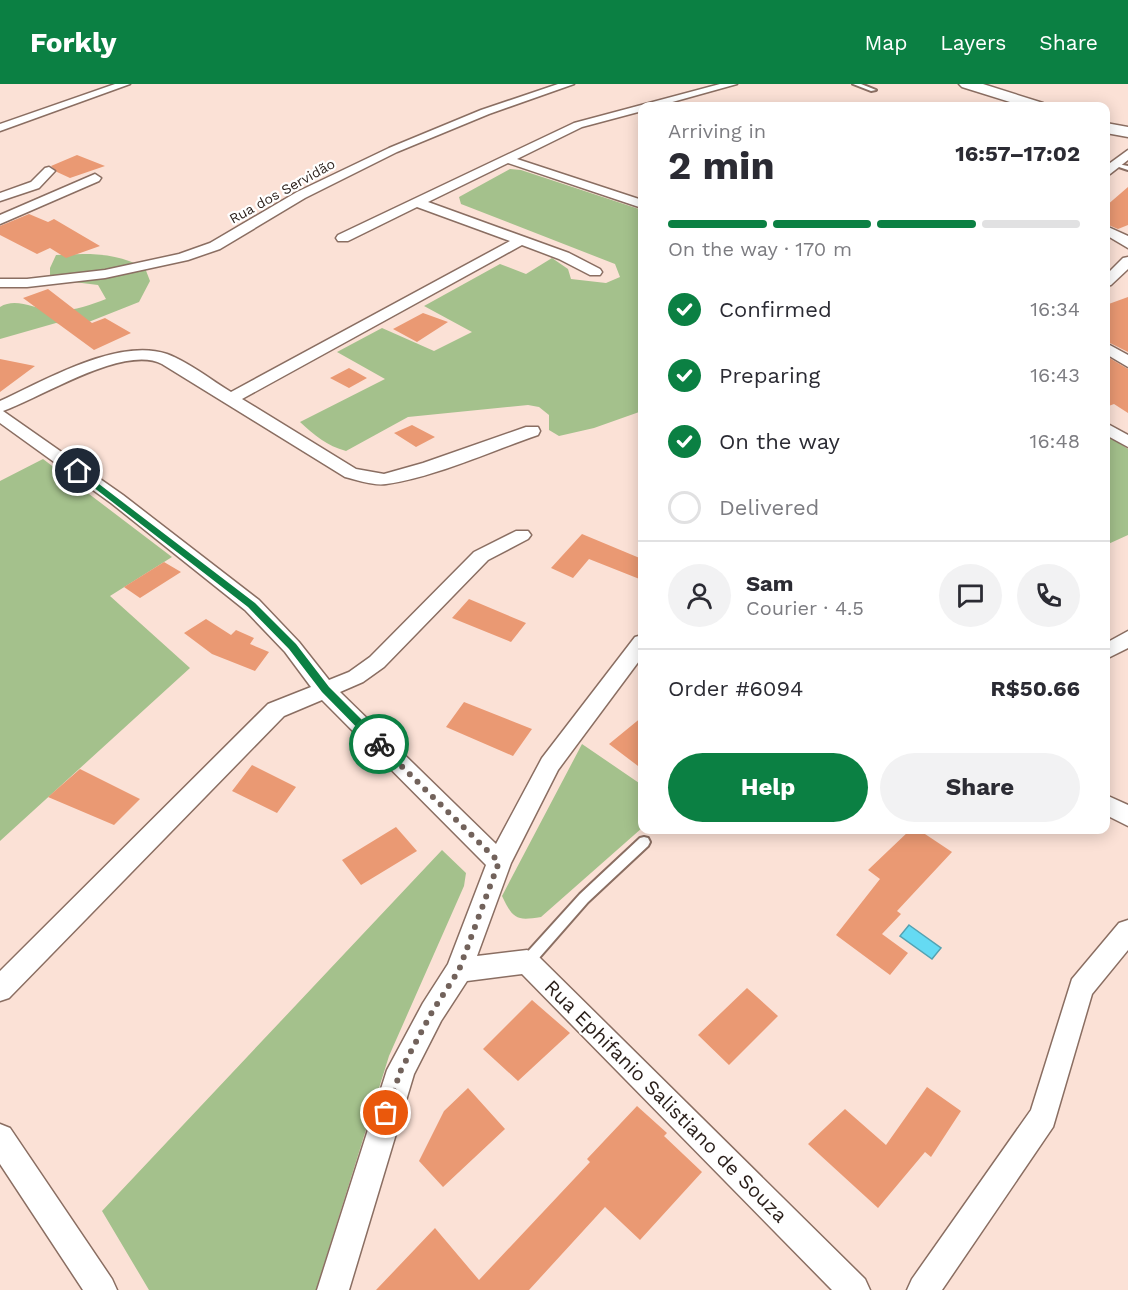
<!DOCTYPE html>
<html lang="en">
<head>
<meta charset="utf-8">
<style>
  :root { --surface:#fff; --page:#f2f2f3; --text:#2b2b33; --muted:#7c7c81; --line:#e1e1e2; --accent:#0b8043 }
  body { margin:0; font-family:"Work Sans",sans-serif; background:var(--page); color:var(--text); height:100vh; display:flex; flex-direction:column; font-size:22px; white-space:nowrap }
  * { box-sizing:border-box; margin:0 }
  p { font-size:20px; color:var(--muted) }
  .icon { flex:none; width:33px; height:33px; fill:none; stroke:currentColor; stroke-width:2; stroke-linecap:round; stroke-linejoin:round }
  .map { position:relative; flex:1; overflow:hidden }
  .details { position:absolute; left:638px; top:18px; width:472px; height:732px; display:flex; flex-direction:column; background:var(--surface); border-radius:12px; box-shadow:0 3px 15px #0003 }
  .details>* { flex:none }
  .pin { position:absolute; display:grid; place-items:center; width:51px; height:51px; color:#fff; margin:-26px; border:3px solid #fff; border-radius:50%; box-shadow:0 2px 6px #0007 }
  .courier { position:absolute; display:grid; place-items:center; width:60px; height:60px; margin:-30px; border:4px solid #0b8043; border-radius:50%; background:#fff; color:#222; box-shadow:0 2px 8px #0007 }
  .summary em { font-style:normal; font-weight:700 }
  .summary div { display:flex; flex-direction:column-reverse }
  .summary { display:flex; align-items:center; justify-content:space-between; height:102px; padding:0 30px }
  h1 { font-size:39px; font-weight:700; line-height:45px }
  .bar { display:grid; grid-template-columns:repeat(4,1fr); gap:9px 6px; align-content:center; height:72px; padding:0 30px }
  .bar i { height:8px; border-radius:4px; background:var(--line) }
  .bar .selected { background:var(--accent) }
  .bar p { grid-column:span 4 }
  .line { display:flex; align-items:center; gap:15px; padding:0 30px; border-top:2px solid var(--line) }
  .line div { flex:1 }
  .round { display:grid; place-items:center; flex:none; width:63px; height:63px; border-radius:32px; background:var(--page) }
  ol { padding:0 30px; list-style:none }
  li { display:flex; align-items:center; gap:18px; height:66px }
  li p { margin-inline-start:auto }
  li .icon { padding:6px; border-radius:50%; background:var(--accent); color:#fff; stroke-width:4 }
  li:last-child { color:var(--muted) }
  li i { width:33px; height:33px; border:3px solid var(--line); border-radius:50% }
  .button { display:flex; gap:12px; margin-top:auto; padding:12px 30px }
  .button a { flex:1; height:69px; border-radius:36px; background:var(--accent); color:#fff; font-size:24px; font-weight:700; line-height:69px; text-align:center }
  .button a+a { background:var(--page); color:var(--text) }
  header { display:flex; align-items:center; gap:36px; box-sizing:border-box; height:84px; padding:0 30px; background:var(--accent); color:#fff }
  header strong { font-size:28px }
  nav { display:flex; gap:33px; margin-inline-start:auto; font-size:21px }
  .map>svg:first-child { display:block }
  .green { fill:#a4c18c }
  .water { fill:#65daf3; stroke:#53a2b2; stroke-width:1.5 }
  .building { fill:#ea9973 }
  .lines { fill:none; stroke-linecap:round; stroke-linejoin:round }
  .lane-casing { stroke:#8a6e62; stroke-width:4 }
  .street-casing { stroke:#8a6e62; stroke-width:3 }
  .secondary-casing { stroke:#8a6e62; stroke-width:3 }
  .lane { fill:#fff; fill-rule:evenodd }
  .street { fill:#fff; fill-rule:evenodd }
  .secondary { fill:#fff; fill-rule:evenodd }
  .route { fill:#0b8043 }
  .done { stroke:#72625b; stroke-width:6; stroke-dasharray:0 10.8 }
  .labels { text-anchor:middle; stroke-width:4.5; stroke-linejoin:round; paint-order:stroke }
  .far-street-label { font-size:14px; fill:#291e19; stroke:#fff }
  .near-street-label { font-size:20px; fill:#291e19; stroke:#fff }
</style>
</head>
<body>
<header>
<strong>Forkly</strong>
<nav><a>Map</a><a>Layers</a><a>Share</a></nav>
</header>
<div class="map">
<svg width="1128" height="1206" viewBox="0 0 1128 1206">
  <rect width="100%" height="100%" fill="#fbe1d6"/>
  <path class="green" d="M510,85L521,86L642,126V327L594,344L559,352L549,346V331L539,323L528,321L408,333L346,367C327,362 314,351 300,338L385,295L337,268L382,244L434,267L472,248L424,222L500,180L526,190L552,174L568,185L571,195L606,199L620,193L615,180L461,120L459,113Z
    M83,170C106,170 124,173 145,184L150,197L139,218L76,243L56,239L0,255V223C16,213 34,225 51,226C71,228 88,222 106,215L98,201L50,195V184L56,171Z
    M1106,350L1128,365V451L1106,461Z
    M43,375L172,473L110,512L190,584L0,757V397Z
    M582,660L642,701V744L541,833C516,837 513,835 502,812Z
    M442,766L466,789L464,802L389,972L316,1206H149L102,1127Z"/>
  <path class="water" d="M909,841L941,864L932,875L900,852Z"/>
  <path class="building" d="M77,71L105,82L70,94L57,88L51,82Z
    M1128,103V141L1118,145L1106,140V122Z
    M29,130L48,138L54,135L100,162L66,174L50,164L37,170L0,151V142Z
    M48,205L92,239L105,234L131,249L94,266L23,214Z
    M1128,213V268L1106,257V221Z
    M423,229L448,238L417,258L393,245Z
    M1106,272L1128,285V329L1114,320L1106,323Z
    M0,275L35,282L0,308Z
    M349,284L367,294L349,304L330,294Z
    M412,341L435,353L416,363L394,349Z
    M582,450L642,475V496L589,475L573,494L551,484Z
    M164,478L181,488L140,514L124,503Z
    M469,515L526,539L511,558L452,534Z
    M206,535L231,551L236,546L254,554L250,560L269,568L255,587L212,570L184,549Z
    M464,618L532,645L513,672L446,643Z
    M642,633V685L609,660Z
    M252,681L296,703L277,729L232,707Z
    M80,685L140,715L114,741L48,713Z
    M396,743L417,767L361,801L342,776Z
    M910,746H919L952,768L897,827L901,830L882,850L908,869L890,891L836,851L880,795L868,786Z
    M747,904L778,932L729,981L698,951Z
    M532,916L570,949L518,997L483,965Z
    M927,1003L961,1027L931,1073L925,1068L878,1124L808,1060L845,1025L886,1061Z
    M468,1004L505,1045L443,1103L419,1077L444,1027Z
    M637,1022L667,1049L664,1052L702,1088L640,1156L605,1123L529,1206H376L435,1144L479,1196L590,1078L587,1075Z"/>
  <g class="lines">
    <defs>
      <path id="lane" d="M853,0H861L876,6L871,7Z
        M1113,79L1128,82V86L1113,81Z
        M644,753L648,754L650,758L648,762L588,818L532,882L527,884L522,882L521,878L522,874L580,810L640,754Z"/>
      <path id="street" d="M115,0H130L0,47V40Z
        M558,0H574L489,30L397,68L305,114L220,165L188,176L105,194L27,203H0V195H27L105,186L179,170L210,159L297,108L389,64L481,26Z
        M720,0H737L658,22H642V27L582,43L517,75L642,116V124L508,79L428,118L569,169L600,185L602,188L600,191H590L559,175L522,161L242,315L356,385L384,390L423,379L526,343H538L540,347L538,351C491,367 435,393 386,400C374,402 357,396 345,393L162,280C124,260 41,314 3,327L123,411L259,516L299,558L329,596L349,588L370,573L474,468L516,447H528L531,451L528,455L488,476L384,583L363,598L340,608L496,760L542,674L635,553L642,551V573L558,686L511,779L477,872L527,866L536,870L865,1195L870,1206H832L522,890L467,897L441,937L414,990L349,1206H317L387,986L423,919L448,880L486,781L322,616L284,632L9,914L0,917V887L268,620L311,603L285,568L245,526L111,419L0,339V317C44,297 118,253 167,270C189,278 211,296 231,308L510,157L417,123L348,157H338L336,154L338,151L574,39Z
        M1128,66V76L1110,90L1106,91V82Z
        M49,83L55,87L39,104L0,117V109L31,98L45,84Z
        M95,90L101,94L99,97L0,140V131Z
        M1106,142L1128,152V164L1106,151Z
        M1128,173V185L1111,201L1106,202V191L1123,174Z
        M1106,259L1128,271V283L1106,270Z
        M1106,339L1128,351V363L1106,351Z
        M1128,547V564L1106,575V559Z
        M1106,711L1128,721V742L1106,731Z
        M1128,836V866L1092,910L1053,1043L942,1206H907L912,1195L1031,1026L1072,895L1119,839Z
        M0,1040L10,1044L112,1195L117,1206H83L0,1080Z"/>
      <path id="secondary" d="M959,0H983L1043,19L1045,22H1023L962,3Z
        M1106,39L1128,43V53L1106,49Z"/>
    </defs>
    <use href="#lane" class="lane-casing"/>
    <use href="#street" class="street-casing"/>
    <use href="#secondary" class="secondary-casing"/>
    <use href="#lane" class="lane"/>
    <use href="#street" class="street"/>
    <use href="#secondary" class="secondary"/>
  </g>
  <path class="route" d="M78,384L255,519L296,560L329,603L383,657V663H376L322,608L289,565L248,523L75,389L74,387Z"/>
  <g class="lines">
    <path class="done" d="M379,660L499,778L459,886L432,928L401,986L386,1029"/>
  </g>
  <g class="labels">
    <g class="far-street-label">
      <text transform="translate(282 107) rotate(-29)" y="5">Rua dos Servidão</text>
    </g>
    <g class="near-street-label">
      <text transform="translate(666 1017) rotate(45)" y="7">Rua Ephifanio Salistiano de Souza</text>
    </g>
  </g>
</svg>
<div class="pin" style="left:386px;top:1029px;background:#ea580c"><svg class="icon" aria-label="bag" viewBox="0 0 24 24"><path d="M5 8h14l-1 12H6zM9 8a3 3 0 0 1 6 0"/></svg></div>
<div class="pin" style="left:78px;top:387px;background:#1f2937"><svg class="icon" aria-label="home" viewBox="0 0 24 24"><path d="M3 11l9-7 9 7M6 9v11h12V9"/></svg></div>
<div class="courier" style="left:379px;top:660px"><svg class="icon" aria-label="bike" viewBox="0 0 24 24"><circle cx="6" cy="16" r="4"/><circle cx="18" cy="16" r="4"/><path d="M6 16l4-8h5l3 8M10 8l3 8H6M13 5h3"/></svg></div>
<section class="details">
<div class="summary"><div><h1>2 min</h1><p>Arriving in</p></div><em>16:57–17:02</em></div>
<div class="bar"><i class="selected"></i><i class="selected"></i><i class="selected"></i><i></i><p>On the way · 170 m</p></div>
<ol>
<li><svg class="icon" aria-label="check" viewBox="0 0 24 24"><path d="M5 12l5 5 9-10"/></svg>Confirmed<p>16:34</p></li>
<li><svg class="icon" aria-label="check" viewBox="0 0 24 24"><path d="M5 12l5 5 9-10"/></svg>Preparing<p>16:43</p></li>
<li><svg class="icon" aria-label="check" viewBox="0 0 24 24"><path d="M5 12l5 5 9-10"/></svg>On the way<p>16:48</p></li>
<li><i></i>Delivered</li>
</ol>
<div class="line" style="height:108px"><a class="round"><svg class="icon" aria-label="person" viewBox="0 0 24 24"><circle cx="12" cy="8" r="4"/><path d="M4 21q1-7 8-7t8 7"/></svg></a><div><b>Sam</b><p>Courier · 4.5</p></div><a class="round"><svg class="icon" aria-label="chat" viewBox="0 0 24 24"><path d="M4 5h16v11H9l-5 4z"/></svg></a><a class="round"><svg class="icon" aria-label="phone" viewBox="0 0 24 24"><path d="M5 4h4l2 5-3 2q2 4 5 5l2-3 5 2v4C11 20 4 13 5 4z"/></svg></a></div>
<div class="line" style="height:78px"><div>Order #6094</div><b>R$50.66</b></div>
<div class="button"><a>Help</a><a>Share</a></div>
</section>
</div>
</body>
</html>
